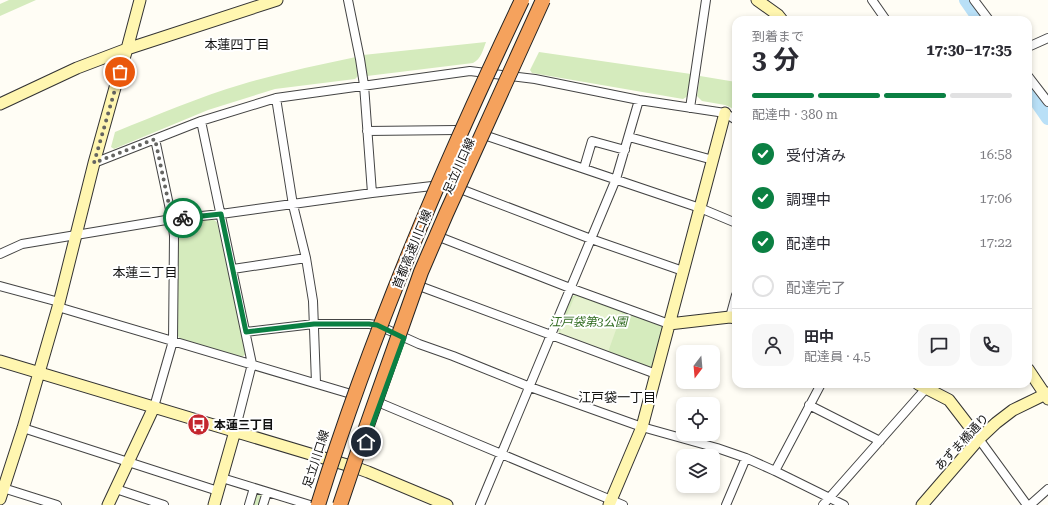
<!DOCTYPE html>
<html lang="ja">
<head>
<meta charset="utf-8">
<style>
  :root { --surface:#fff; --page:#f7f7f7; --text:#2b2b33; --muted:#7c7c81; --line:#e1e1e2; --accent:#0b8043 }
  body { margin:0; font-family:"Roboto Serif","Noto Sans JP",serif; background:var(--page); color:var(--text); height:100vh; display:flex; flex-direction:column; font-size:15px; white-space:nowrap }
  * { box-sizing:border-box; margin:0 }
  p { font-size:13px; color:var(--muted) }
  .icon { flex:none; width:22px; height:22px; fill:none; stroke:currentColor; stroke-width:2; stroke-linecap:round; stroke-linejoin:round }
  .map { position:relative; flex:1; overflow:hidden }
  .side { position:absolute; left:732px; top:16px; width:300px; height:372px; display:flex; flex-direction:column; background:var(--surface); border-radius:12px; box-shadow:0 2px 6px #0003 }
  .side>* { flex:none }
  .needle { width:26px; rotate:196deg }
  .controls { position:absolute; left:676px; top:345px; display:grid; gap:8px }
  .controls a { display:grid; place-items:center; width:44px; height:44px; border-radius:8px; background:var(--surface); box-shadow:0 2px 6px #0003; font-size:20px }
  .pin { position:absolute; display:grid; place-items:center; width:34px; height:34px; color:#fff; margin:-17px; border:2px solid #fff; border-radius:50%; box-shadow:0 1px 4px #0007 }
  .courier { position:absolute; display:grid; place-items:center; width:40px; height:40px; margin:-20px; border:3px solid #0b8043; border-radius:50%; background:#fff; color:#222; box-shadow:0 1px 5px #0007 }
  .headline em { font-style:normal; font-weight:700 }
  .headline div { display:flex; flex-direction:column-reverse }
  .headline { display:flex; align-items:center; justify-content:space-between; height:68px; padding:0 20px }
  h1 { font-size:26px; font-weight:700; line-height:30px }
  .bar { display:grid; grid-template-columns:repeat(4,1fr); gap:6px 4px; align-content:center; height:48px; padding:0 20px }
  .bar i { height:5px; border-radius:3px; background:var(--line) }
  .bar .active { background:var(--accent) }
  .bar p { grid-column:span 4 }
  .line { display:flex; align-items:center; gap:10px; padding:0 20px; border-top:1px solid var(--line) }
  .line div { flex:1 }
  .round { display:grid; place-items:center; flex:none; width:42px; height:42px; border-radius:12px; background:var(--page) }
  ol { padding:0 20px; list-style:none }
  li { display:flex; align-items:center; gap:12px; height:44px }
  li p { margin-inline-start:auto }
  li .icon { padding:4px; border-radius:50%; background:var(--accent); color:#fff; stroke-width:4 }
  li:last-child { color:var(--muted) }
  li i { width:22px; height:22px; border:2px solid var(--line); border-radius:50% }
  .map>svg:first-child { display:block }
  .green { fill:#d5ebbd }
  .pitch { fill:#e6f2cf }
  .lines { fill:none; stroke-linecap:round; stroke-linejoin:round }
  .river { stroke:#b9e0f7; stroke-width:14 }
  .street-casing { stroke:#444; stroke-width:10 }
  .secondary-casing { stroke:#333; stroke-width:13 }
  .street { stroke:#fff; stroke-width:8 }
  .secondary { stroke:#fff6b0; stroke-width:11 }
  .highway-bridge-casing { stroke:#222; stroke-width:16; stroke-linecap:butt }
  .highway-bridge { stroke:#f5a25d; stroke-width:14 }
  .done { stroke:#646461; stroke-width:4; stroke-dasharray:0 7.2 }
  .route { stroke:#0b8043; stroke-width:5 }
  .labels { text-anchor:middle; stroke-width:4; stroke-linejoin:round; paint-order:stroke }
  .street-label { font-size:12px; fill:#111; stroke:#fff }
  .park-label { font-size:12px; font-style:italic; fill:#2f6b1f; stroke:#fff }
  .poi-label { font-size:12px; font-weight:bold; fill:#111; stroke:#fff; text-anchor:start }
  .neighbourhood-label { font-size:13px; fill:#111; stroke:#fff }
</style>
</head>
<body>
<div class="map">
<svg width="1048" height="505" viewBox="0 0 1048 505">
  <rect width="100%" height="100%" fill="#fffdf5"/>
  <path class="green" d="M9,0H36L0,16V4Z
    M486,42C483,50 481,59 473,63L367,76L363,55Z
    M539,52L691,74L688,96L683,99L532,73L530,70Z
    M356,57L358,76L355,79L275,89L208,110L114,149L111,147L115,132C157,115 199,97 243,84C280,73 318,65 356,57Z
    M700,76L736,82V110L725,105L702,101L697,96Z
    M211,218L217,222L246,354L242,357L180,339L177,335L178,227L181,222Z
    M577,294L661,325L663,330L654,365L649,368L560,335L558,331L571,297Z
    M258,492L263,494L260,505H252L256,493Z"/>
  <path class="pitch" d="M577,296L622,313L608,352L561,334L560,332L574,298Z"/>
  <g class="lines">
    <path class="river" d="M966,0L980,20
      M1028,89L1048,118"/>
    <defs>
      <path id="street" d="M348,0L360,59L364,85L372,193
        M872,0L886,20
        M974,0L989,20
        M1028,47L1048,38
        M1028,76L1048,102
        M276,98L293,205L306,258L313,301L316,383
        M690,108L706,0
        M201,121L252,364L235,431
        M367,131L457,130
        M487,136L700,208L736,223
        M629,137L713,160
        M94,163L201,121L276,98L470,71L535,79L639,100L725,113L736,120
        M584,168L592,141L625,150
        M463,190L591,239L683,271
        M442,238L570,288L669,324
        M0,254L22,244L172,219L221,214L372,193L432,186
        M233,269L306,258
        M0,286L59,302
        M422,287L656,374
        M58,307L351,394
        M730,317L736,295
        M246,332L314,324H369L377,325L419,344L453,356L530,387L642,427L717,448L746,458L775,471L844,505
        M380,403L623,505
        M809,405L880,441
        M154,407L173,341L174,236L172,219L155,139
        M23,428L218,491
        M979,439L1027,505
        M775,471L821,384
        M222,478L310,505
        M0,487L57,505
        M116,489L164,505
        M249,505L254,488
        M263,505L267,492
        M480,505L616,179L639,100
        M726,505L746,458
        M823,505L929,385
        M1030,505L1048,489"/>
      <path id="secondary" d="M757,0L778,15L782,20
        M0,104L77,68L127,49L277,0
        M669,324L730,317L736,318
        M0,361L357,468L368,472L447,505
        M1028,369L1048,399
        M918,384L949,400L979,439
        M0,499L23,428L58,307L94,163L116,84L127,49L140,0
        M108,505L154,407
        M214,505L235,431
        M609,505L642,427L725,113
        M922,505L979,439L996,423L1013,410L1048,393"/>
    </defs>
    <use href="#street" class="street-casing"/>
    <use href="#secondary" class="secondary-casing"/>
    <use href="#street" class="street"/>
    <use href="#secondary" class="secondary"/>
    <defs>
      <path id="highway-bridge" d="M318,505C372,331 444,164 522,0
        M340,505L366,428L421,272L446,214L543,0"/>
    </defs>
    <use href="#highway-bridge" class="highway-bridge-casing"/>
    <use href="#highway-bridge" class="highway-bridge"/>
  </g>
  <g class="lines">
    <path class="done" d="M120,72L94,163L155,139L172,219L183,218"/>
    <path class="route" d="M183,218L221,214L246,332L314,324H369L377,325L404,338L366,442"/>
  </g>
  <defs>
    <symbol id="bus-disc" viewBox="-11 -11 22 22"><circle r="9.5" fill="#c4262e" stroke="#fff"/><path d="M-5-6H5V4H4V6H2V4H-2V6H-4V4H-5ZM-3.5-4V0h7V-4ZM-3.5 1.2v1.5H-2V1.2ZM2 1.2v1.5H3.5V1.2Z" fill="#fff"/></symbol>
  </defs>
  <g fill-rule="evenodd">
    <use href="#bus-disc" x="186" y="412" width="25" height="25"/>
  </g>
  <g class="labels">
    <g class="street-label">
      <text transform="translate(459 166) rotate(-66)" y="4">足立川口線</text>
      <text transform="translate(412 249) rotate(-68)" y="4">首都高速川口線</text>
      <text transform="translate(962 442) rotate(-47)" y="4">あずま橋通り</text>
      <text transform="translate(316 459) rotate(-72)" y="4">足立川口線</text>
    </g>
    <g class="park-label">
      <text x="588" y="326">江戸袋第3公園</text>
    </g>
    <g class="poi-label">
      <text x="214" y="429">本蓮三丁目</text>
    </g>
    <g class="neighbourhood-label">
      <text x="237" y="49">本蓮四丁目</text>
      <text x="145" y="277">本蓮三丁目</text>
      <text x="617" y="402">江戸袋一丁目</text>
    </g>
  </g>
</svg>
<div class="controls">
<a><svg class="needle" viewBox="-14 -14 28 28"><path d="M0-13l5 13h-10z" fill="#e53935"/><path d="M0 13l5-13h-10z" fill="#7c7c81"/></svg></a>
<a><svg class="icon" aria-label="locate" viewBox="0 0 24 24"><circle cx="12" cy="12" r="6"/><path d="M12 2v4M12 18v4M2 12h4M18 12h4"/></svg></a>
<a><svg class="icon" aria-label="layers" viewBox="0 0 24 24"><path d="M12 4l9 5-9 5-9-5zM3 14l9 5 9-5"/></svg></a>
</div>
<div class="pin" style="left:120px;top:72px;background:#ea580c"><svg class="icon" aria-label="bag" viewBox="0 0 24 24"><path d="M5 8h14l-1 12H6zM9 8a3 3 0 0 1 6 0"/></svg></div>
<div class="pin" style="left:366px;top:442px;background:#1f2937"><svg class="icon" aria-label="home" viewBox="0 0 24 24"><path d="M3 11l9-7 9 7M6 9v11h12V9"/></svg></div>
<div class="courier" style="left:183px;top:218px"><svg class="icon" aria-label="bike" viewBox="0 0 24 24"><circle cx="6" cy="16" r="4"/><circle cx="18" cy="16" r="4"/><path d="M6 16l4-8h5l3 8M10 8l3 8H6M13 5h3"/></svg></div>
<section class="side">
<div class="headline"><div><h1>3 分</h1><p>到着まで</p></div><em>17:30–17:35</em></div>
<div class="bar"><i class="active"></i><i class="active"></i><i class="active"></i><i></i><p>配達中 · 380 m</p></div>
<ol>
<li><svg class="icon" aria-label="check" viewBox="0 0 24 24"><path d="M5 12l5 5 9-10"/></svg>受付済み<p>16:58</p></li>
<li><svg class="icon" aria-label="check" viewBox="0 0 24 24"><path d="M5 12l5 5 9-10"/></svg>調理中<p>17:06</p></li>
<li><svg class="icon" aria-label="check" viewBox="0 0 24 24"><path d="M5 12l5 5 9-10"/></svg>配達中<p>17:22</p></li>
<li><i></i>配達完了</li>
</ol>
<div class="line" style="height:72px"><a class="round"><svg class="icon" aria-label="person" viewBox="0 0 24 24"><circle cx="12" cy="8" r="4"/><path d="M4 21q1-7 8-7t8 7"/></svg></a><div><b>田中</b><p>配達員 · 4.5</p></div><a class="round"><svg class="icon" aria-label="chat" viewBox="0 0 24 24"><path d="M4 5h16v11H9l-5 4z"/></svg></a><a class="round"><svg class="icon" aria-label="phone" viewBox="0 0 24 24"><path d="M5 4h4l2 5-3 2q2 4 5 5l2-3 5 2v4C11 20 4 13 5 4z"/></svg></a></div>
</section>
</div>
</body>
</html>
